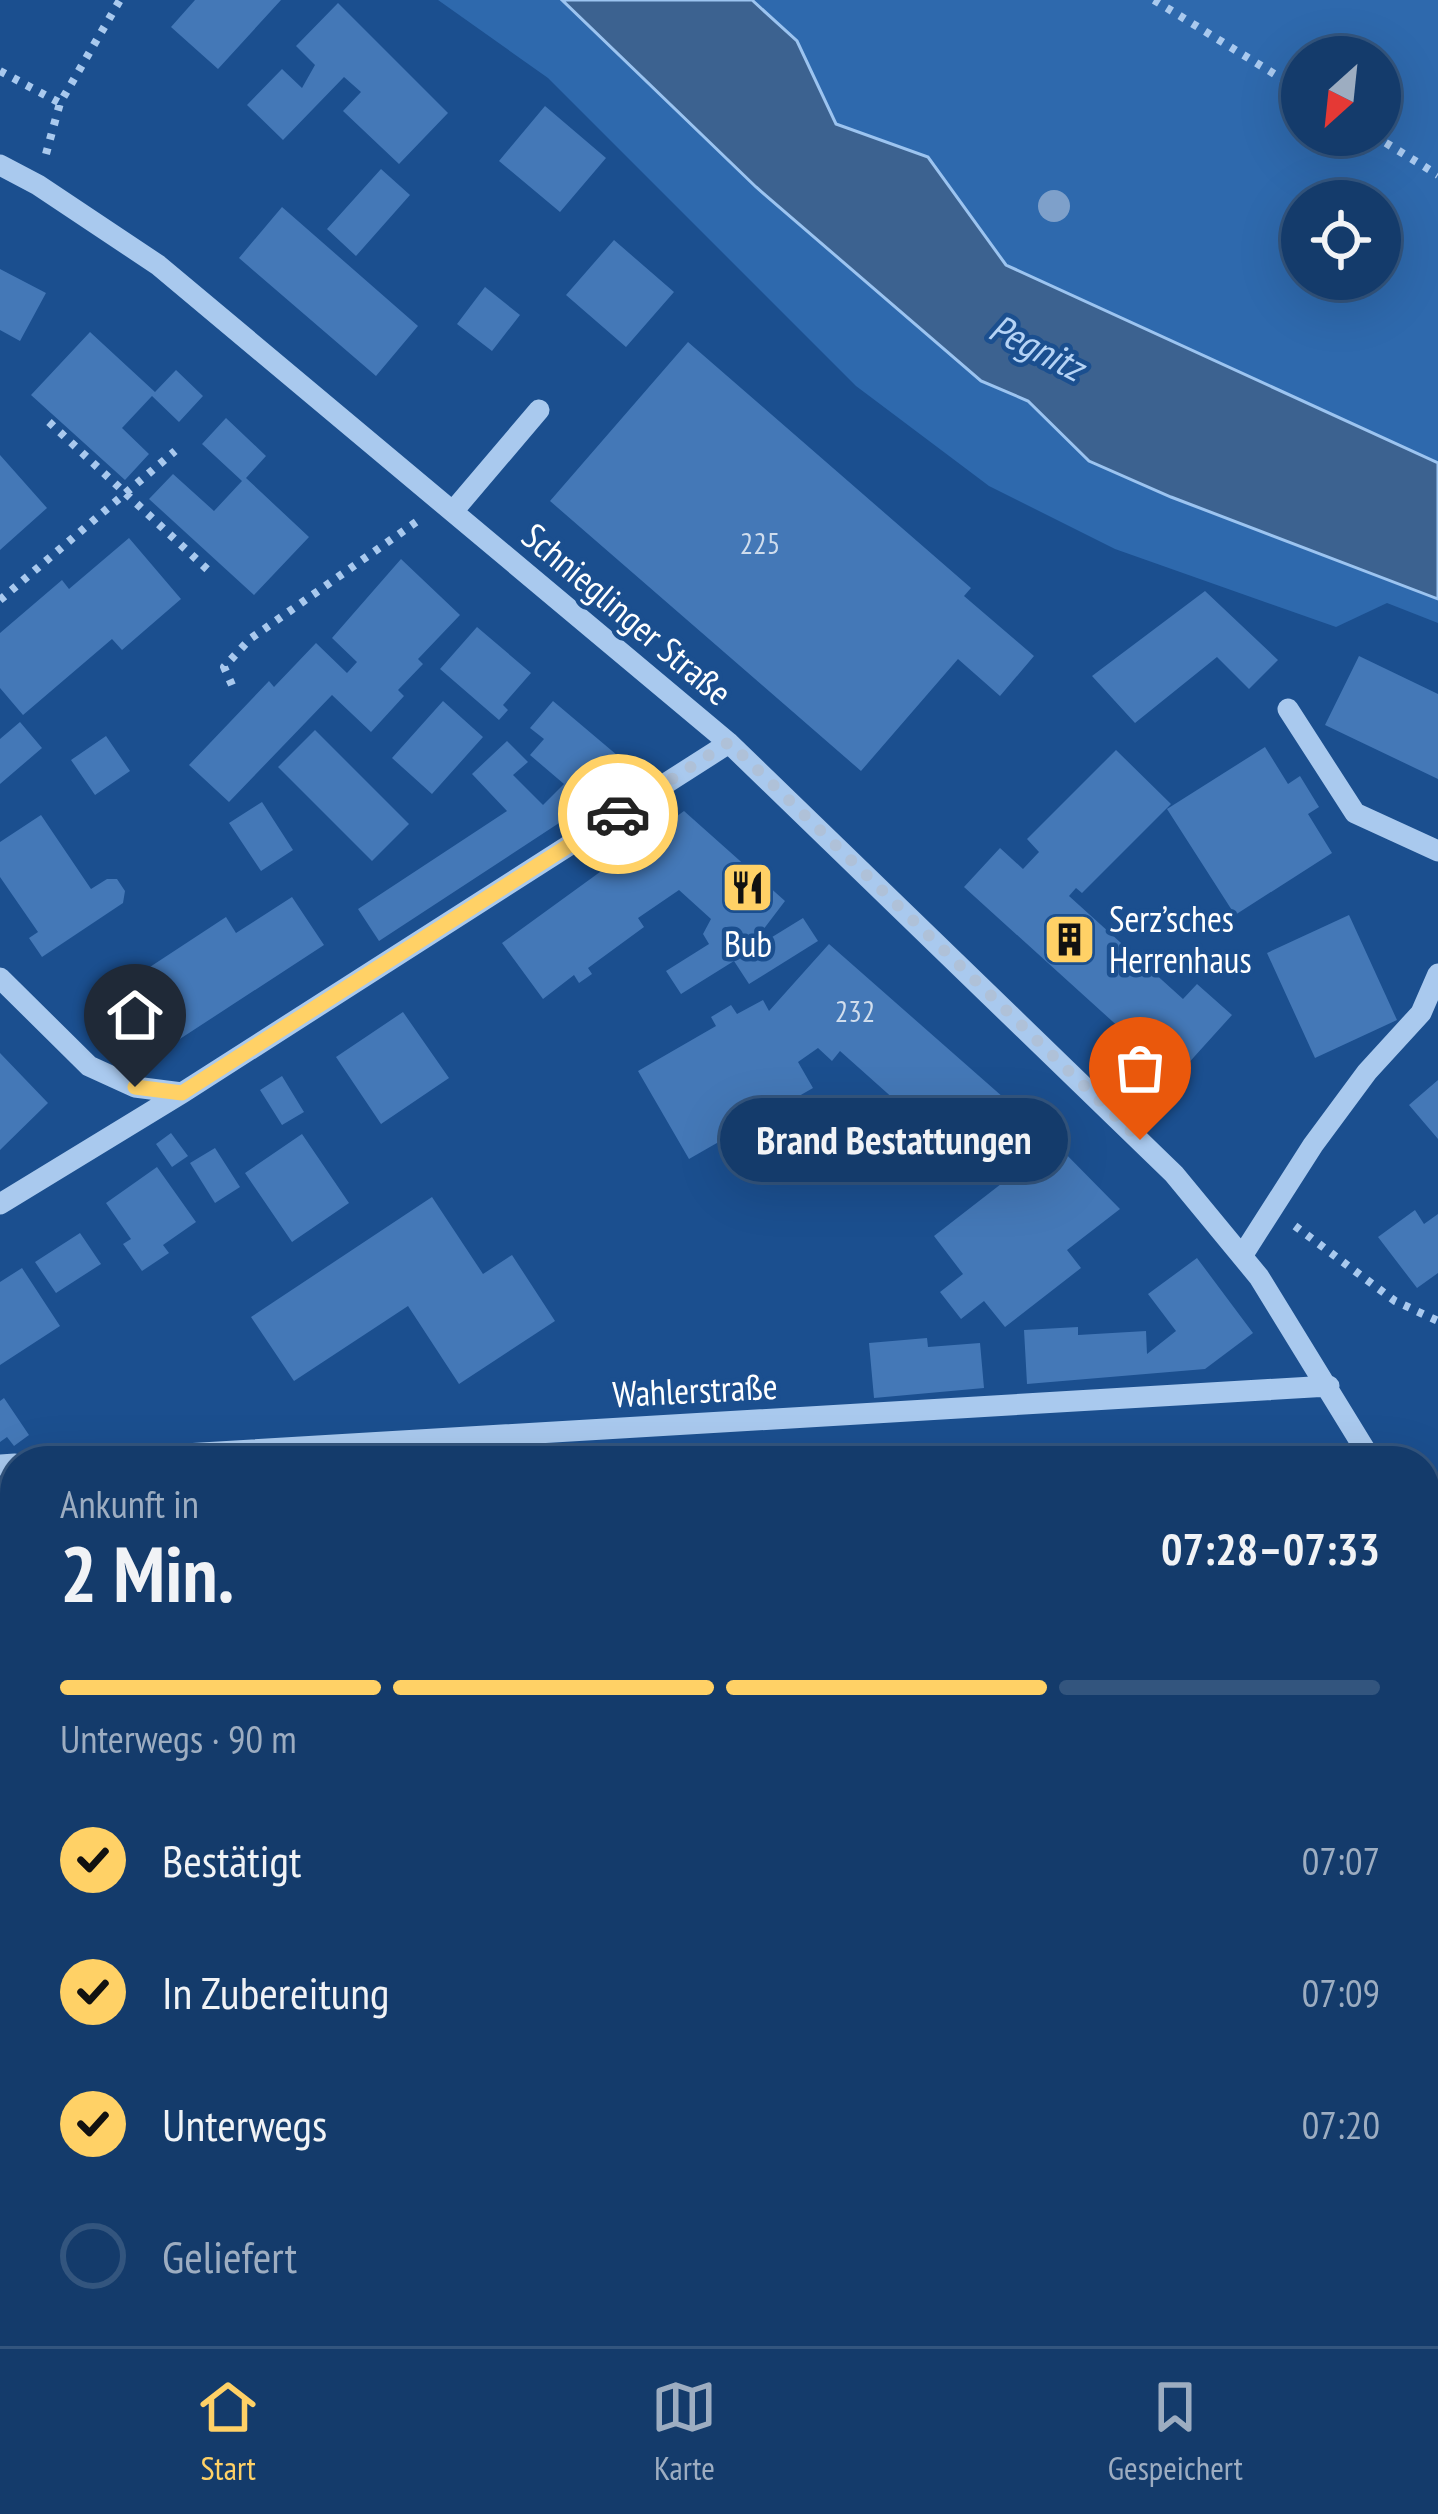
<!DOCTYPE html>
<html lang="de">
<head>
<meta charset="utf-8">
<style>
  :root { --surface:#143b6b; --page:#1d4271; --text:#f1f3f6; --muted:#9dadc1; --line:#33557e; --accent:#ffd166 }
  body { margin:0; font-family:"PT Sans Narrow",sans-serif; background:var(--page); color:var(--text); height:100vh; display:flex; flex-direction:column; font-size:45px; white-space:nowrap }
  * { box-sizing:border-box; margin:0 }
  p { font-size:39px; color:var(--muted) }
  .icon { flex:none; width:66px; height:66px; fill:none; stroke:currentColor; stroke-width:2; stroke-linecap:round; stroke-linejoin:round }
  .map { position:relative; flex:1; overflow:hidden }
  .sheet { position:absolute; left:0px; top:1446px; width:1440px; height:900px; display:flex; flex-direction:column; background:var(--surface); border-radius:48px 48px 0 0; box-shadow:0 12px 48px #0002,0 0 0 3px var(--line) }
  .sheet>* { flex:none }
  .needle { width:78px; rotate:207deg }
  .buttons { position:absolute; left:1281px; top:36px; display:grid; gap:24px }
  .buttons a { display:grid; place-items:center; width:120px; height:120px; border-radius:50%; background:var(--surface); box-shadow:0 12px 48px #0002,0 0 0 3px var(--line); font-size:60px }
  .pin { position:absolute; display:grid; place-items:center; width:102px; height:102px; color:#fff; margin:-123px -51px; border-radius:50% 50% 50% 0; rotate:-45deg; box-shadow:0 0 12px #0007 }
  .pin .icon { rotate:45deg }
  .courier { position:absolute; display:grid; place-items:center; width:120px; height:120px; margin:-60px; border:9px solid #ffd166; border-radius:50%; background:#fff; color:#222; box-shadow:0 3px 15px #0007 }
  .bubble { position:absolute; height:84px; border-radius:42px; background:var(--surface); box-shadow:0 12px 48px #0002,0 0 0 3px var(--line); font-size:39px; font-weight:800; line-height:84px; text-align:center }
  .headline em { font-style:normal; font-weight:800 }
  .headline div { display:flex; flex-direction:column-reverse }
  .headline { display:flex; align-items:center; justify-content:space-between; height:204px; padding:0 60px }
  h1 { font-size:78px; font-weight:800; line-height:90px }
  .bar { display:grid; grid-template-columns:repeat(4,1fr); gap:18px 12px; align-content:center; height:144px; padding:0 60px }
  .bar i { height:15px; border-radius:9px; background:var(--line) }
  .bar .current { background:var(--accent) }
  .bar p { grid-column:span 4 }
  ol { padding:0 60px; list-style:none }
  li { display:flex; align-items:center; gap:36px; height:132px }
  li p { margin-inline-start:auto }
  li .icon { padding:12px; border-radius:50%; background:var(--accent); color:#111; stroke-width:4 }
  li:last-child { color:var(--muted) }
  li i { width:66px; height:66px; border:6px solid var(--line); border-radius:50% }
  .tab-bar { display:flex; justify-content:space-around; align-items:center; height:168px; border-top:3px solid var(--line); background:var(--surface); font-size:33px; color:var(--muted) }
  .tab-bar a { display:grid; justify-items:center; gap:6px }
  .tab-bar .current { color:var(--accent) }
  .map>svg:first-child { display:block }
  .green { fill:#2e69ad; fill-rule:evenodd }
  .water { fill:#3c6290; stroke:#9cc4f0; stroke-width:3 }
  .building { fill:#4478b7 }
  .lines { fill:none; stroke-linecap:round; stroke-linejoin:round }
  .path { stroke:#a9c9ee; stroke-width:8; stroke-dasharray:6 9; stroke-linecap:butt }
  .minor { stroke:#a9c9ee; stroke-width:21 }
  .major { stroke:#f0f6ff; stroke-width:30 }
  .tree { fill:#7ea0ca }
  .done { stroke:#afc1d8; stroke-width:12; stroke-dasharray:0 21.6 }
  .route { stroke:#ffd166; stroke-width:15 }
  .labels { text-anchor:middle; stroke-width:9; stroke-linejoin:round; paint-order:stroke }
  .number-label { font-size:30px; fill:#d0dded }
  .street-label { font-size:36px; fill:#fff; stroke:#1b4f8f }
  .poi-label { font-size:36px; fill:#fff; stroke:#1b4f8f; text-anchor:start }
  .water-label { font-size:39px; font-style:italic; fill:#b5d3f5; stroke:#1b4f8f }
</style>
</head>
<body>
<div class="map">
<svg width="1438" height="2346" viewBox="0 0 1438 2346">
  <rect width="100%" height="100%" fill="#1b4f8f"/>
  <path class="green" d="M438,0H1438V623L1387,603L1336,627L1115,549L989,486L856,386L548,78ZM1302,57H1380V135H1302ZM1302,201H1380V279H1302Z"/>
  <path class="water" d="M562,0H752L797,41L836,124L928,157L1006,265L1438,463V599L1171,497L1089,461L1028,401L981,381L756,187Z"/>
  <path class="building" d="M195,0H281L218,69L171,27Z
    M338,3L448,113L399,164L343,111L361,92L344,77L283,140L247,105L282,69L302,88L315,65L296,46Z
    M545,106L606,158L560,212L499,161Z
    M381,169L410,195L356,256L327,229Z
    M282,207L418,326L376,376L239,258Z
    M614,240L674,292L626,347L566,295Z
    M0,269L46,293L20,341L0,330Z
    M485,287L520,315L492,351L457,324Z
    M90,332L155,392L176,370L203,396L179,422L152,396L122,428L149,454L125,480L31,395Z
    M688,342L971,588L964,596L1034,656L1000,696L958,659L861,771L550,501Z
    M226,418L266,456L246,478L309,537L254,595L149,499L173,474L214,511L242,481L202,444Z
    M0,455L47,508L0,550Z
    M129,538L181,599L122,650L112,639L23,715L0,688V633L62,580L69,589Z
    M401,559L460,615L418,659L423,664L398,690L404,696L371,732L332,695L229,802L189,765L269,681L274,687L316,643L347,673L357,662L332,638Z
    M1205,591L1278,660L1249,689L1217,657L1135,723L1092,676Z
    M477,627L531,673L503,705L508,710L499,720L440,669Z
    M1359,656L1438,694V779L1325,725Z
    M443,701L483,737L432,794L392,758Z
    M553,701L624,761L588,804L379,941L358,909L507,811L472,774L507,741L528,762L513,775L543,805L564,784L530,755L544,739L530,728Z
    M20,722L42,748L0,784V739Z
    M315,730L409,824L372,861L278,767Z
    M106,736L130,771L95,795L71,760Z
    M1265,747L1288,784L1300,776L1319,807L1308,814L1332,853L1235,915L1167,809Z
    M1116,750L1171,804L1082,893L1076,888L1069,896L1183,999L1197,984L1232,1015L1175,1078L964,887L1000,848L1023,869L1039,852L1027,839Z
    M262,802L293,850L261,871L229,823Z
    M684,811L785,901L756,939L752,936L743,946L746,953L803,918L818,941L749,984L734,961L681,994L666,971L709,944L703,934L711,919L679,890L638,918L644,927L588,968L592,974L579,983L574,975L543,999L502,943Z
    M41,815L91,889L107,879H117L125,891L123,903L42,957L29,938L38,932L0,877V842Z
    M292,897L324,945L166,1048L124,984L226,917L236,933Z
    M1349,915L1397,1020L1315,1058L1267,953Z
    M829,944L1054,1142L1120,1209L1067,1250L1081,1268L1005,1327L984,1301L961,1319L940,1292L963,1274L934,1236L1010,1177L1016,1185L1024,1177L965,1125L948,1145L933,1132L929,1136L902,1112L905,1109L840,1051L832,1061L818,1048L798,1062L813,1088L689,1159L638,1071L716,1026L711,1017L731,1005L737,1014L763,1000L769,1011Z
    M403,1012L449,1078L381,1124L336,1057Z
    M0,1053L48,1103L0,1150Z
    M282,1076L304,1112L282,1125L260,1090Z
    M1438,1080V1139L1409,1105Z
    M171,1133L188,1156L172,1167L156,1144Z
    M302,1134L349,1203L292,1242L245,1173Z
    M215,1148L240,1187L215,1203L190,1163Z
    M157,1167L196,1222L163,1245L169,1253L142,1271L123,1244L131,1239L106,1203Z
    M432,1197L483,1274L512,1255L555,1321L459,1384L408,1306L294,1381L251,1317Z
    M1415,1210L1424,1224L1438,1214V1273L1417,1288L1378,1237Z
    M80,1233L101,1264L56,1293L35,1262Z
    M1197,1258L1253,1333L1205,1369L1027,1384L1024,1330L1078,1327V1335L1146,1331L1147,1354L1176,1331L1148,1294Z
    M22,1268L60,1326L0,1365V1282Z
    M927,1338L928,1347L980,1343L984,1388L874,1398L869,1343Z
    M4,1398L29,1435L14,1446L7,1437L0,1442V1401Z
    M1438,1791V1862L1425,1868V1797Z
    M15,1877V2018L0,2047V1905Z
    M1425,2270L1438,2274V2346H1420L1378,2332L1425,2331Z
    M43,2331H127L119,2346H34Z
    M325,2331H405L397,2346H317Z"/>
  <g class="lines">
    <path class="path" d="M1154,0L1302,91
      M0,71L60,103
      M1373,135L1438,175
      M46,154L60,103L120,0
      M49,422L209,571
      M0,600L175,451
      M232,685L224,667L250,639L419,520
      M1295,1226L1395,1301L1438,1321
      M1202,2331L1208,2346
      M549,2346L565,2331
      M1131,2346L1137,2331"/>
    <path class="minor" d="M0,165L38,185L158,265L729,743L1174,1174L1259,1277L1372,1461
      M454,510L539,410
      M1288,709L1355,813L1438,851
      M0,978L89,1066L135,1087L182,1093
      M0,1204L182,1093L729,743
      M1242,1256L1313,1145L1367,1072L1421,1013L1438,974
      M66,1461L1329,1386
      M0,1465L15,1464
      M1425,1551L1438,1573
      M0,2232L15,2204"/>
    <path class="major" d="M1425,1639L1438,1626
      M0,1706L15,1720
      M613,2331L626,2346
      M806,2346L823,2331
      M892,2346L908,2331"/>
  </g>
  <circle class="tree" cx="1054" cy="206" r="16"/>
  <g class="lines">
    <path class="done" d="M618,814L729,742L1140,1140"/>
    <path class="route" d="M135,1087L182,1093L618,814"/>
  </g>
  <defs>
    <symbol id="restaurant-square" viewBox="-11 -11 22 22"><rect x="-9" y="-9" width="18" height="18" rx="4" fill="#ffd166" stroke="#1b4f8f"/><path d="M-5-6h1v4h1v-4h1v4h1v-4h1v5L-1.5 .5V6h-2V.5L-5-1ZM5-6V6H3V1.5H1.5Q1.5-4 5-6Z" fill="#111"/></symbol>
    <symbol id="building-square" viewBox="-11 -11 22 22"><rect x="-9" y="-9" width="18" height="18" rx="4" fill="#ffd166" stroke="#1b4f8f"/><path d="M-4-6H4V6H1V3H-1V6H-4ZM-2.5-4.3h1.7v1.8h-1.7ZM.8-4.3h1.7v1.8H.8ZM-2.5-1h1.7V.8h-1.7ZM.8-1h1.7V.8H.8Z" fill="#111"/></symbol>
  </defs>
  <g fill-rule="evenodd">
    <use href="#restaurant-square" x="718" y="858" width="59" height="59"/>
    <use href="#building-square" x="1040" y="910" width="59" height="59"/>
  </g>
  <g class="labels">
    <g class="number-label">
      <text x="760" y="554">225</text>
      <text x="855" y="1022">232</text>
    </g>
    <g class="street-label">
      <text transform="translate(627 614) rotate(40)" y="13">Schnieglinger Straße</text>
      <text transform="translate(695 1390) rotate(-3)" y="13">Wahlerstraße</text>
    </g>
    <g class="poi-label">
      <text x="1109" y="932">Serz’sches<tspan x="1109" dy="41">Herrenhaus</tspan></text>
      <text x="748" y="957" text-anchor="middle">Bub</text>
    </g>
    <g class="water-label">
      <text transform="translate(1037 347) rotate(27)" y="14">Pegnitz</text>
    </g>
  </g>
</svg>
<div class="buttons">
<a><svg class="needle" viewBox="-14 -14 28 28"><path d="M0-13l5 13h-10z" fill="#e53935"/><path d="M0 13l5-13h-10z" fill="#9dadc1"/></svg></a>
<a><svg class="icon" aria-label="locate" viewBox="0 0 24 24"><circle cx="12" cy="12" r="6"/><path d="M12 2v4M12 18v4M2 12h4M18 12h4"/></svg></a>
</div>
<div class="pin" style="left:1140px;top:1140px;background:#ea580c"><svg class="icon" aria-label="bag" viewBox="0 0 24 24"><path d="M5 8h14l-1 12H6zM9 8a3 3 0 0 1 6 0"/></svg></div>
<div class="pin" style="left:135px;top:1087px;background:#1f2937"><svg class="icon" aria-label="home" viewBox="0 0 24 24"><path d="M3 11l9-7 9 7M6 9v11h12V9"/></svg></div>
<div class="courier" style="left:618px;top:814px"><svg class="icon" aria-label="car" viewBox="0 0 24 24"><path d="M5 17H2v-5l4-1 3-4h7l3 4 3 1v5h-3M9 17h6M6 11h13"/><circle cx="7" cy="17" r="2"/><circle cx="17" cy="17" r="2"/></svg></div>
<div class="bubble" style="left:720px;top:1098px;width:348px">Brand Bestattungen</div>
<section class="sheet">
<div class="headline"><div><h1>2 Min.</h1><p>Ankunft in</p></div><em>07:28–07:33</em></div>
<div class="bar"><i class="current"></i><i class="current"></i><i class="current"></i><i></i><p>Unterwegs · 90 m</p></div>
<ol>
<li><svg class="icon" aria-label="check" viewBox="0 0 24 24"><path d="M5 12l5 5 9-10"/></svg>Bestätigt<p>07:07</p></li>
<li><svg class="icon" aria-label="check" viewBox="0 0 24 24"><path d="M5 12l5 5 9-10"/></svg>In Zubereitung<p>07:09</p></li>
<li><svg class="icon" aria-label="check" viewBox="0 0 24 24"><path d="M5 12l5 5 9-10"/></svg>Unterwegs<p>07:20</p></li>
<li><i></i>Geliefert</li>
</ol>
</section>
</div>
<nav class="tab-bar">
<a class="current"><svg class="icon" aria-label="home" viewBox="0 0 24 24"><path d="M3 11l9-7 9 7M6 9v11h12V9"/></svg>Start</a>
<a><svg class="icon" aria-label="map" viewBox="0 0 24 24"><path d="M3 6l6-2 6 2 6-2v14l-6 2-6-2-6 2zM9 4v14M15 6v14"/></svg>Karte</a>
<a><svg class="icon" aria-label="saved" viewBox="0 0 24 24"><path d="M7 4h10v16l-5-4-5 4z"/></svg>Gespeichert</a>
</nav>
</body>
</html>
